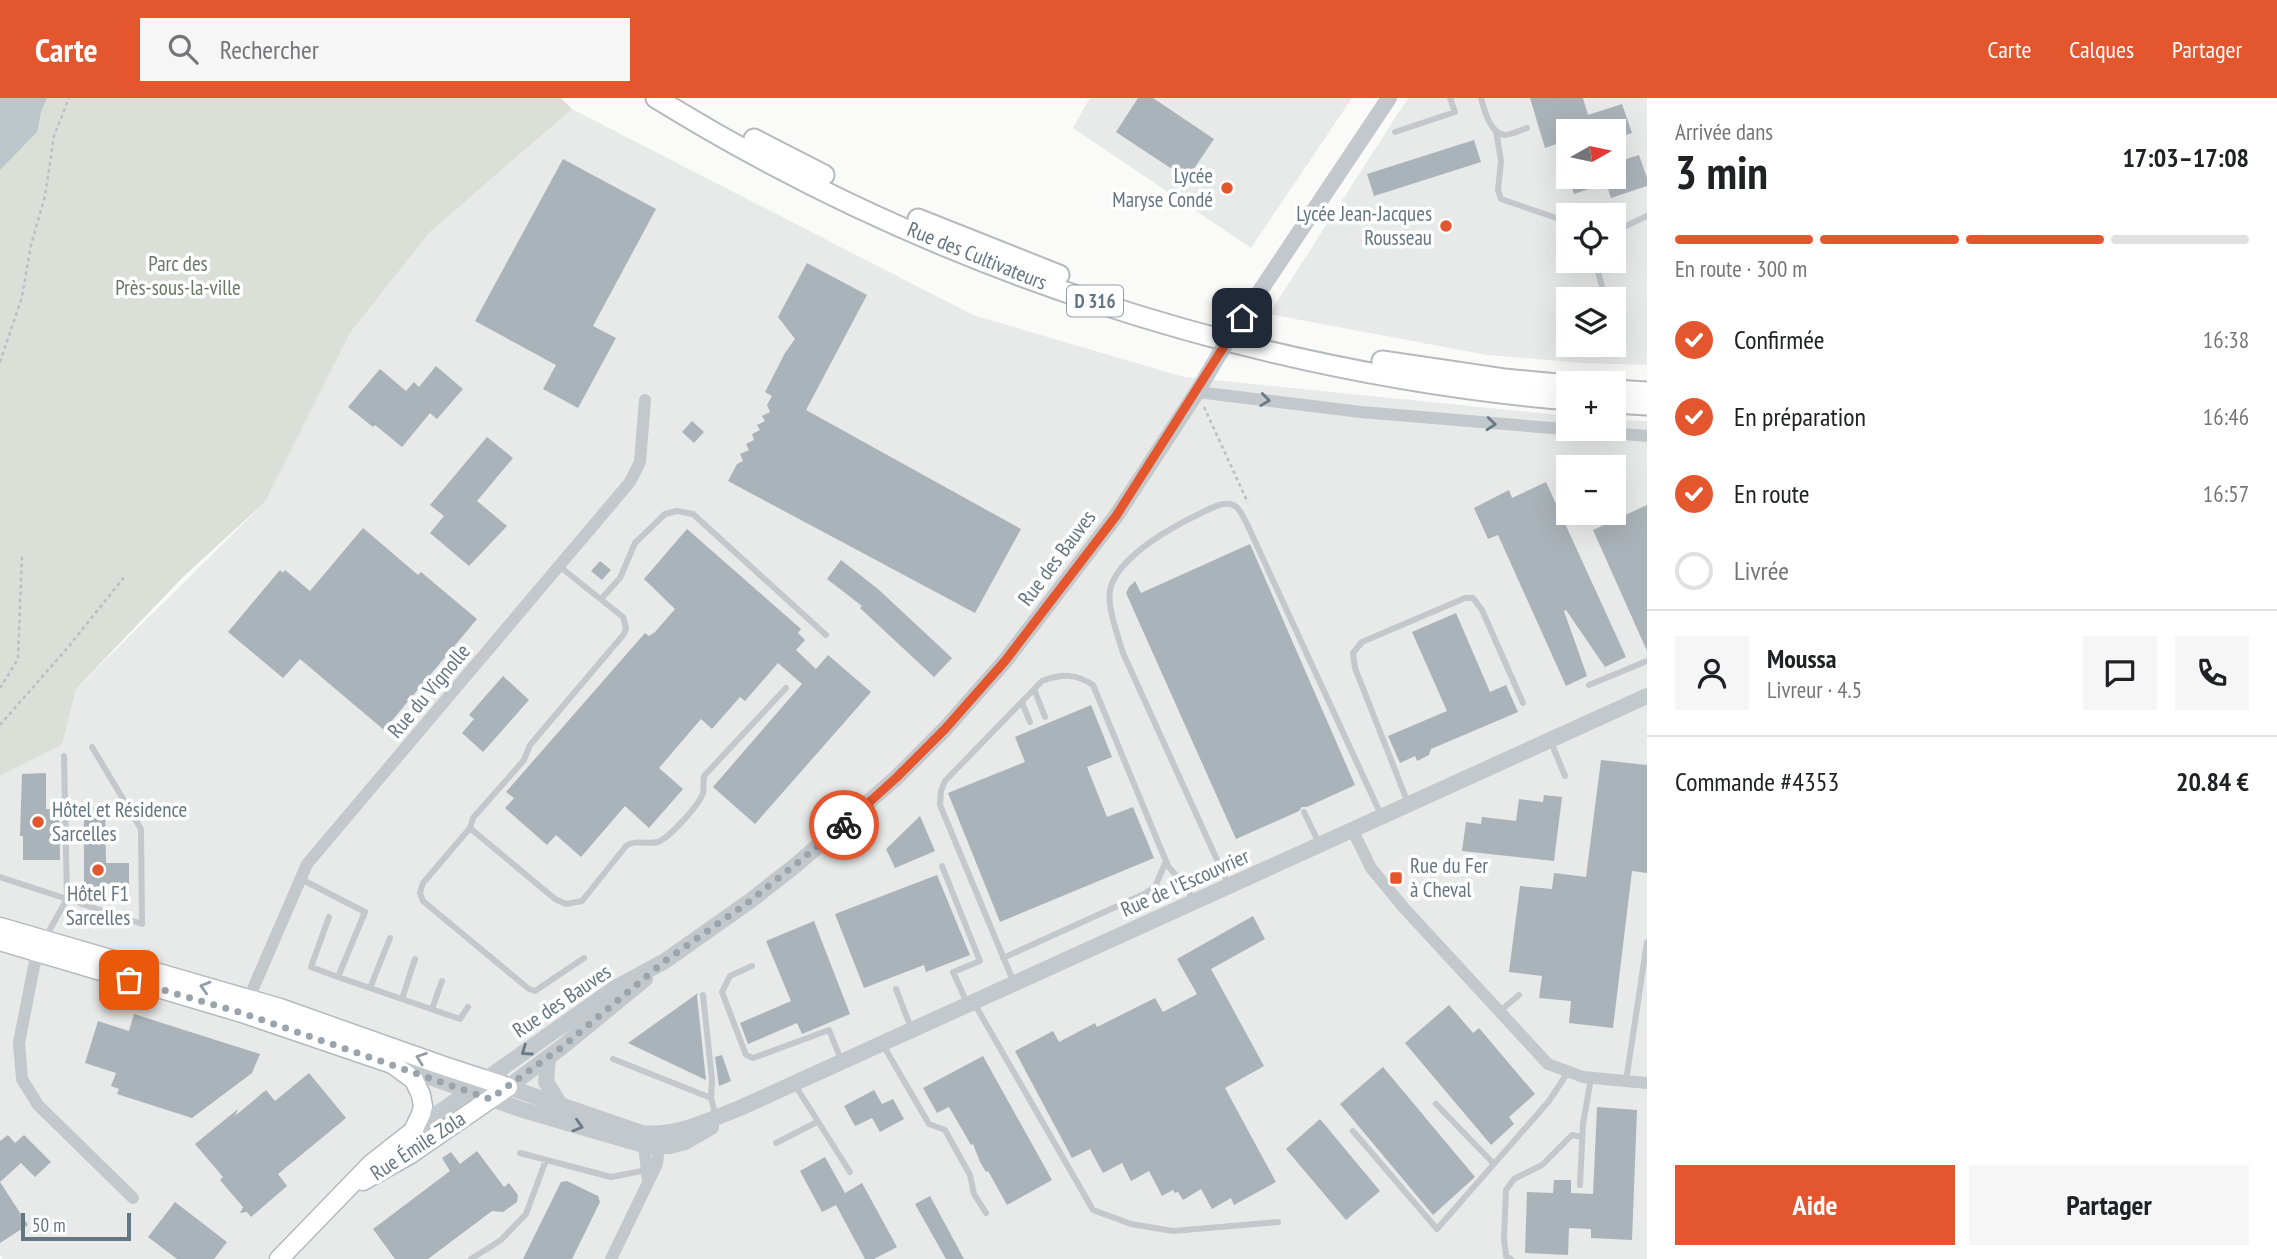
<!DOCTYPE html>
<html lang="fr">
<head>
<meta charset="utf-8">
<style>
  :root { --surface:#fff; --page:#f6f6f6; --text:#202124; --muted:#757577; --line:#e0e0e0; --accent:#e4572e }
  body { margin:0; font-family:"PT Sans Narrow",sans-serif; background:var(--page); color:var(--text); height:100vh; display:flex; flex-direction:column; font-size:26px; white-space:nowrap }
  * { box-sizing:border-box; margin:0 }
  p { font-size:23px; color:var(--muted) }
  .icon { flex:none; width:38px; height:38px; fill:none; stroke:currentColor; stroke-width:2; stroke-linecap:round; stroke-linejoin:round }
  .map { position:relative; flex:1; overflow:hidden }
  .drawer { display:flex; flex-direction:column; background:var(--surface); width:630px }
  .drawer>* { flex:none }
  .needle { width:46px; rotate:81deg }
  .tools { position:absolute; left:1556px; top:21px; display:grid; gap:14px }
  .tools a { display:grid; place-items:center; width:70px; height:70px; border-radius:0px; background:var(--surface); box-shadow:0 7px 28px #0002; font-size:35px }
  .scale { position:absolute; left:21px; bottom:18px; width:110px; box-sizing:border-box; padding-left:7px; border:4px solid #657683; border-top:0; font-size:19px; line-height:24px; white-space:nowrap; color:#657683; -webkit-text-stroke:5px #fff; paint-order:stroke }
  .pin { position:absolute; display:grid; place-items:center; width:60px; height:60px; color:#fff; margin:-30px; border-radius:14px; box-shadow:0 4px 10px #0006 }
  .courier { position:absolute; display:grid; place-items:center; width:70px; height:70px; margin:-35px; border:5px solid #e4572e; border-radius:50%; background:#fff; color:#222; box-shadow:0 2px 9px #0007 }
  .summary em { font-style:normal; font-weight:700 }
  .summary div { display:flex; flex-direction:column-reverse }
  .summary { display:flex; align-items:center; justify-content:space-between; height:119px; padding:0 28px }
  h1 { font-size:46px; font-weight:700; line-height:52px }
  .bar { display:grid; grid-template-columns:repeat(4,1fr); gap:10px 7px; align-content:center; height:84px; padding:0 28px }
  .bar i { height:9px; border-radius:5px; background:var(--line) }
  .bar .selected { background:var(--accent) }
  .bar p { grid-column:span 4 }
  .line { display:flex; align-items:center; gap:18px; padding:0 28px; border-top:2px solid var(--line) }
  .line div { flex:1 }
  .round { display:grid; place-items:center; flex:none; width:74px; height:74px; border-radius:0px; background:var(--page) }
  ol { padding:0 28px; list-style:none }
  li { display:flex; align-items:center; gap:21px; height:77px }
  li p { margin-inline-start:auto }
  li .icon { padding:7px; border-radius:50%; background:var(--accent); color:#fff; stroke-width:4 }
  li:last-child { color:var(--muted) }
  li i { width:38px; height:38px; border:4px solid var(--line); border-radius:50% }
  .cta { display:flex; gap:14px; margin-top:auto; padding:14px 28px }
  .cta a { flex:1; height:80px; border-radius:0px; background:var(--accent); color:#fff; font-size:28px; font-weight:700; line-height:80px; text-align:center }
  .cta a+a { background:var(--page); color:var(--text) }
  header { display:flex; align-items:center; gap:42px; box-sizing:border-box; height:98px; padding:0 35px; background:var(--accent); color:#fff }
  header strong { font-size:33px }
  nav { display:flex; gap:38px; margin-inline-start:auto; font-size:24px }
  .search { width:490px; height:63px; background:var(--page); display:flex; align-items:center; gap:18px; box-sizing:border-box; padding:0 24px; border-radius:0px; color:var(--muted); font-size:26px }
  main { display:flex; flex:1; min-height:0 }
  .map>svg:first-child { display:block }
  .built { fill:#e8e9e9; fill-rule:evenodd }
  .green { fill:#dadfd7 }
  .water { fill:#bbc7cb }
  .building { fill:#aab3b9 }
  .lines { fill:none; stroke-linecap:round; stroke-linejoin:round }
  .secondary-casing { stroke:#b3babf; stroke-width:21 }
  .primary-casing { stroke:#b5babe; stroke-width:23 }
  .path { stroke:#bbbfc2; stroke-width:2.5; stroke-dasharray:3.5 3.5; stroke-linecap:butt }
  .service { stroke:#c3c8cc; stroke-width:6 }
  .minor { stroke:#c3c8cc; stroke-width:12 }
  .tertiary { stroke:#c3c8cc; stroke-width:16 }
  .secondary { stroke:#fff; stroke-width:18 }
  .primary { stroke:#fff; stroke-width:19 }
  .tertiary-bridge { stroke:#c3c8cc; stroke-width:16 }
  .oneway { stroke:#6a7a87 }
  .oneway2 { stroke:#939fa8 }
  .done { stroke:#99a4ac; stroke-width:7; stroke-dasharray:0 12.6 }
  .route { stroke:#e4572e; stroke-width:9 }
  .poi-dot { fill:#e4572e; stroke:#fff; stroke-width:2.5 }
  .labels { text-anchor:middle; stroke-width:7; stroke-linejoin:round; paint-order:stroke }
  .shield { fill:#fff; stroke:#939fa8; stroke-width:2 }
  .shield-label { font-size:19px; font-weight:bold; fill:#657683 }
  .poi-label { font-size:21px; fill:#657683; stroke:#fff; text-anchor:end }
  .street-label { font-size:21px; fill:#657683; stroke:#fff }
  .park-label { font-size:21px; fill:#687a64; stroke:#fff }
</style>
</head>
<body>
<header>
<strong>Carte</strong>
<div class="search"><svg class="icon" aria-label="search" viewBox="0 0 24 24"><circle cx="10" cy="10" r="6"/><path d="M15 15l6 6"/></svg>Rechercher</div>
<nav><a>Carte</a><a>Calques</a><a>Partager</a></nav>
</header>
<main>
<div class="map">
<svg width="1647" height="1161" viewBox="0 0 1647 1161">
  <rect width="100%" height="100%" fill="#fafaf8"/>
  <path class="built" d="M1090,0H1352L1251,150L1073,30Z
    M1408,0H1647V267L1582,265L1487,257L1269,216ZM1568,33H1614V79H1568ZM1568,117H1614V163H1568ZM1568,201H1614V247H1568Z
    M572,11L973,217L1184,279L1568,318V331H1614V322L1647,323V1161H3L0,1156V678L62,647L76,591L265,404L350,235L430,134ZM1568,369H1614V415H1568Z"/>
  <path class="green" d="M0,0H561L572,11L430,134L350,235L265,404L183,479L76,591L62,647L0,678Z"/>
  <path class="water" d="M0,0H47L41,14L37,34L0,72Z"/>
  <path class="building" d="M1138,0H1153L1214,41L1187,81L1116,34Z
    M1530,0H1583L1588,17L1622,6L1632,35L1614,41V33H1568V42L1545,50Z
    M1474,42L1481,64L1374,98L1367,76Z
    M1639,57L1647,80V88L1611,100L1606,85L1574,96L1568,79H1614V65Z
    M563,61L656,111L593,228L616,240L578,310L543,291L556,267L475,223Z
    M807,165L867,197L806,312L1021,431L975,515L728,383L737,366L743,363L740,356L749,352L746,346L754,342L752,336L760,332L757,327L765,323L762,318L770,314L767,307L772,298L765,294L785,255L795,241L778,219Z
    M436,268L463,291L437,321L430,315L402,349L375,327L373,329L348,309L380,271L406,293L414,284L419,289Z
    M692,323L704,334L694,345L682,334Z
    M487,339L513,360L477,403L507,428L469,468L430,435L444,418L430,407Z
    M1546,384L1626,559L1605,569L1566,512L1564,513L1587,578L1566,588L1498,437L1488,441L1474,410L1509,392L1512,400Z
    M1647,407V553L1593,432Z
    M363,430L418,477L421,474L477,521L384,632L300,561L283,580L228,534L280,472L283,475L285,472L310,493Z
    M687,431L801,531L798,535L805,542L796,552L816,571L828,557L871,594L755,726L713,689L802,586L778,565L745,603L740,599L712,631L701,621L659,670L683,691L649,730L625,708L581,759L556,737L547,747L505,710L514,700L506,694L645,535L649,538L655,534L675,511L644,481Z
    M1250,446L1355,687L1307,709H1302L1299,713L1236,741L1126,495L1129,489L1135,483L1141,495Z
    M841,462L878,491L952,560L934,579L860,510L862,508L827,481Z
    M600,463L611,472L602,482L591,473Z
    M1456,515L1490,594L1506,587L1518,614L1431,651L1429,657L1417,663L1415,658L1400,665L1388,638L1447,613L1412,534Z
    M503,578L529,602L483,654L462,635L474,621L469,617Z
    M1091,607L1112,659L1087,669L1107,719L1133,709L1154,760L1000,824L948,695L1025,664L1015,639Z
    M1601,662L1647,667V775L1632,773L1613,930L1569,925L1571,903L1539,900L1542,878L1509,874L1520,788L1552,791L1554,775L1586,779Z
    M46,675V711H59L60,762H23V738H20L22,676Z
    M1544,697L1562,699L1554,763L1462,753L1466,724L1481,726L1482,719L1516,723L1519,701L1543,704Z
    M84,709H105L106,765H129V786H106V798H84Z
    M920,718L935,753L895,770L886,751Z
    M937,777L970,857L926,874L924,867L864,890L835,816Z
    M1253,818L1265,841L1211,871L1264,968L1225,990L1276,1084L1234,1107L1231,1100L1212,1111L1201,1091L1183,1102L1178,1094L1175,1095L1173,1092L1162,1098L1149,1073L1131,1083L1122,1065L1103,1075L1090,1051L1072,1060L1015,953L1053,933L1059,944L1095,925L1097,929L1155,900L1163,914L1197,896L1177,861Z
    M814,823L850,916L802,936L797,925L748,946L740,925L791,903L766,843Z
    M698,895L697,898L706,982L628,945Z
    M1449,907L1473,935L1479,930L1535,996L1509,1019L1514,1026L1491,1047L1405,945Z
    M134,916L181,931L260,956L252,975L192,1020L117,996L119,991L111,988L116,975L85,965L98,923L129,933Z
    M722,957L731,983L719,988L715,959Z
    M983,958L1052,1082L1007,1107L988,1073L986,1074L980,1064L973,1046L971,1047L949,1009L937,1015L923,990Z
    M1383,969L1475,1079L1433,1117L1340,1006Z
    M309,975L346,1020L278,1076L287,1088L251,1119L247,1114L240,1115L243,1109L220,1082L223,1079L195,1046L238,1011L235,1018L266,992L275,1003Z
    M874,992L882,1006L893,1001L904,1021L880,1034L872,1020L855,1028L844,1008Z
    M1597,1009L1637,1012L1632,1142L1591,1140V1131L1569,1130L1568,1157L1525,1155L1527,1094L1553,1095L1554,1082H1571V1095L1593,1096Z
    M1320,1021L1380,1093L1346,1122L1286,1051Z
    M8,1037L15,1045L24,1037L51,1064L35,1079L21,1065L0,1084L28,1127L0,1145V1043Z
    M477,1053L504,1089L509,1085L518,1097L517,1104L503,1114L492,1113L428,1161H395L373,1131L450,1073L442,1060L451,1054L460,1066Z
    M825,1059L845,1095L862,1085L897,1149L874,1161H865L836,1107L822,1114L800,1073Z
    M567,1083L598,1098L600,1104L572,1161H523L561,1084Z
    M930,1098L964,1161H946L915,1106Z
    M175,1104L227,1144L214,1161H177L148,1139Z"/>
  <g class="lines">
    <defs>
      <path id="secondary" d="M0,829L280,910L441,967L508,989
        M0,843L242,915L392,966L414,982L421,997L423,1008L421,1016L413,1033L371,1066L279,1161
        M363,1083L409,1057L508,989"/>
      <path id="primary" d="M656,0C929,169 1249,274 1568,302
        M754,41L824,77
        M918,121L1059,177
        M1382,263L1504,281L1568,287
        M1614,292L1647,294
        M1614,305L1647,307"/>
    </defs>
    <use href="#secondary" class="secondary-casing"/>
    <use href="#primary" class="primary-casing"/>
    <path class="path" d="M0,264L22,199L31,147L45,98L54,38L69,0
      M1204,309L1248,405
      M0,590L18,561L22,457
      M0,627L69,548L125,478"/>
    <path class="service" d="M1481,0C1484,11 1490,36 1505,37C1511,37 1521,32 1527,30
      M1496,33L1501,63L1498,92L1501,101L1568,124
      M1395,34L1455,14L1450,0
      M1614,128H1626L1647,118
      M1595,163L1603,192
      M559,468L623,519L626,530L624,536L530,647L524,662L473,720L470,730L423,785L420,795L423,803L529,891L535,893L584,860
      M601,501L620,480L635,445L665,416L677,413L693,416L826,537
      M1589,587L1647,563
      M1034,591L1045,619
      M1022,604L1030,624
      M1551,644L1565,678
      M1408,705L1355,570L1353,555L1362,544L1465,500H1473L1482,512L1523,605
      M1304,714L1319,745
      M470,730L555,801L566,806L582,803L626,748C636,741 647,747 658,744C669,740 700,706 703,695C704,690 703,683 704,678L786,590
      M942,768L980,863L953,874L967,905
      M0,779L67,801L64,658
      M301,781L365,814L338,879L460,921L468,909
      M1228,786L1123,555C1118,538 1107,509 1110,492C1117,459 1172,429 1199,416C1208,412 1220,404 1230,406C1239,407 1243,419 1247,426L1382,719
      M329,819L311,869L338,879
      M45,840L67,801L142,826L141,731L92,649
      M1003,860L1144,796L1155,789L1166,763
      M752,868L730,878L722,894L746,957L753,960L829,932L841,962
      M1014,885L940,707L941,693L945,683L1042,583C1062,576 1075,575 1093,587L1168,768L1189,793L1192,803
      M370,890L390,840
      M896,891L911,930
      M703,897L712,982L711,1000
      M402,901L415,861
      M974,905L1093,1112L1131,1126L1173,1133L1278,1124
      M432,911L442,883
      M1499,914L1519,897
      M883,947L929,1026L945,1032L970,1077L974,1096L986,1115
      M613,961L711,1000L716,1019
      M1626,983L1647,844
      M795,987L850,1074
      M1436,1006L1494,1066
      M1353,1033L1437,1131L1549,1003L1568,974
      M776,1045L817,1024
      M520,1055L611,1079L647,1072
      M1580,1087L1583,1026L1591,980
      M471,1161L501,1142L526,1116L546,1062
      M1511,1161L1506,1158L1504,1140L1506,1092L1514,1081L1542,1067L1572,1037L1582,1039"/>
    <path class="minor" d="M1197,294L1361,314L1647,338
      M1353,733L1371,770L1404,810L1548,966L1583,979L1647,985
      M41,849L34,868L19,945L22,981L38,1007L133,1100
      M246,907L307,766L630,384L640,364L645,302
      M646,1041L645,1056L648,1082
      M611,1161L657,1066L660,1040"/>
    <path class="tertiary" d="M1242,220L1389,0
      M548,959L546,984L560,1007
      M401,969L523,1012L647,1048H670L685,1044L711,1029
      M508,989L642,1035C676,1039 709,1022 740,1010L1647,598
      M508,989L562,949L645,881
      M413,1033L615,890L665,863L750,803L796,767L896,680L945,631L1005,563L1116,418L1197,294L1220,255"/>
    <use href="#secondary" class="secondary"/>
    <use href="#primary" class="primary"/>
    <path class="tertiary-bridge" d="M1220,255L1242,220"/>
  </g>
  <defs><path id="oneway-chevron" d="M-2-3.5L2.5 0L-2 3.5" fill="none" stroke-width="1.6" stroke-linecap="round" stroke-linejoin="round" transform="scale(1.75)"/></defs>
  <g class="oneway">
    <use href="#oneway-chevron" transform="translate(1265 302) rotate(7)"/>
    <use href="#oneway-chevron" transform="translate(1491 326) rotate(5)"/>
    <use href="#oneway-chevron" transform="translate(526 953) rotate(145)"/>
    <use href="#oneway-chevron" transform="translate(578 1028) rotate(17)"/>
  </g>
  <g class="oneway2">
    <use href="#oneway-chevron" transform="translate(205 889) rotate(-164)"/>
    <use href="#oneway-chevron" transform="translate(421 960) rotate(-160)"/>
  </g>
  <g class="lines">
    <path class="done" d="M129,882L242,915L490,1001L562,949L665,863L750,803L844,727"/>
    <path class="route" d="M844,727L896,680L945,631L1005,563L1116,418L1242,220"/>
  </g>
  <g class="poi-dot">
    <circle cx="1227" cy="90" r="7"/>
    <circle cx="1446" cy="128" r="7"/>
    <circle cx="38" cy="724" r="7"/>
    <circle cx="98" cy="772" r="7"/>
    <rect x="1389" y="773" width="14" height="14" rx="3.5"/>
  </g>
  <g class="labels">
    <rect class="shield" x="1067" y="187.5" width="56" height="31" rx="5"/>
    <g class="shield-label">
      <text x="1095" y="210">D 316</text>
    </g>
    <g class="poi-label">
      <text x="1213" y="85">Lycée<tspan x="1213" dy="24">Maryse Condé</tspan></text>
      <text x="1432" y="123">Lycée Jean-Jacques<tspan x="1432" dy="24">Rousseau</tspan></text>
      <text x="52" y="719" text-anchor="start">Hôtel et Résidence<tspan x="52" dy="24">Sarcelles</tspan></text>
      <text x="1410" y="775" text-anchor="start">Rue du Fer<tspan x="1410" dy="24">à Cheval</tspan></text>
      <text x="98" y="803" text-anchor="middle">Hôtel F1<tspan x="98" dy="24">Sarcelles</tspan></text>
    </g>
    <g class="street-label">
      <text transform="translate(977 158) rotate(22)" y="7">Rue des Cultivateurs</text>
      <text transform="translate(1057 460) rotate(-53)" y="7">Rue des Bauves</text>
      <text transform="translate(429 593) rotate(-50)" y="7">Rue du Vignolle</text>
      <text transform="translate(1185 785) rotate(-24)" y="7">Rue de l'Escouvrier</text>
      <text transform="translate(562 903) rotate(-34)" y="7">Rue des Bauves</text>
      <text transform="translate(418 1048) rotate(-33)" y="7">Rue Émile Zola</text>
    </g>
    <g class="park-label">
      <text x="178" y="173">Parc des<tspan x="178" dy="24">Près-sous-la-ville</tspan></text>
    </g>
  </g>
</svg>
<div class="tools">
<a><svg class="needle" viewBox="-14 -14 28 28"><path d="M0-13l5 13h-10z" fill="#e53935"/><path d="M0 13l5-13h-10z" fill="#757577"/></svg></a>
<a><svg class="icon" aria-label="locate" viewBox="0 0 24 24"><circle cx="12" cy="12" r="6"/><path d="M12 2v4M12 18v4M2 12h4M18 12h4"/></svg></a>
<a><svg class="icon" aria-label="layers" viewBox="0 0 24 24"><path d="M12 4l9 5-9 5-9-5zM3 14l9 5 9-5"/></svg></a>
<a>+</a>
<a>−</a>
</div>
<div class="scale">50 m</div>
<div class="pin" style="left:129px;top:882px;background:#ea580c"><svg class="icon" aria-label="bag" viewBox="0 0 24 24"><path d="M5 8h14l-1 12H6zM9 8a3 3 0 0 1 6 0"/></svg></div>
<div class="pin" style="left:1242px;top:220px;background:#1f2937"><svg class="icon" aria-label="home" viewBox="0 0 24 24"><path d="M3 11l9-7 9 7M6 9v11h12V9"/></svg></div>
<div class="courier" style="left:844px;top:727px"><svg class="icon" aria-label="bike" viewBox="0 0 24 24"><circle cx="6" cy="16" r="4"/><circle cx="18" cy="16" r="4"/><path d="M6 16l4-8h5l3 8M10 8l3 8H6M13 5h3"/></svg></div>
</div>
<section class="drawer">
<div class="summary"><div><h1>3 min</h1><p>Arrivée dans</p></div><em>17:03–17:08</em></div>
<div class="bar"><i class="selected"></i><i class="selected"></i><i class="selected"></i><i></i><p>En route · 300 m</p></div>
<ol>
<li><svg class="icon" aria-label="check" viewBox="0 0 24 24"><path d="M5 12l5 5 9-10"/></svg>Confirmée<p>16:38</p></li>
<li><svg class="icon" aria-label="check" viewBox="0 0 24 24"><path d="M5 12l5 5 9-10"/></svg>En préparation<p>16:46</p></li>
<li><svg class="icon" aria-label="check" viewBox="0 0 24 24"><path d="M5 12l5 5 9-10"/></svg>En route<p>16:57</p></li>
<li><i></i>Livrée</li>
</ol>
<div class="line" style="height:126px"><a class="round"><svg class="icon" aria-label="person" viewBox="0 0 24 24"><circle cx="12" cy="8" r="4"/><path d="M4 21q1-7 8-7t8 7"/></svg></a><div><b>Moussa</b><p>Livreur · 4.5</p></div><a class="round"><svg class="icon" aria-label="chat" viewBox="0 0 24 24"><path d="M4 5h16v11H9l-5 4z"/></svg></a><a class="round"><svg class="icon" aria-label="phone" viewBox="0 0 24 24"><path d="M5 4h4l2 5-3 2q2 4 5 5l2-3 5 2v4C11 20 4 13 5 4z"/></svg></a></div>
<div class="line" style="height:91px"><div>Commande #4353</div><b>20.84 €</b></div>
<div class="cta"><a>Aide</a><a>Partager</a></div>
</section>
</main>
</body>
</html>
